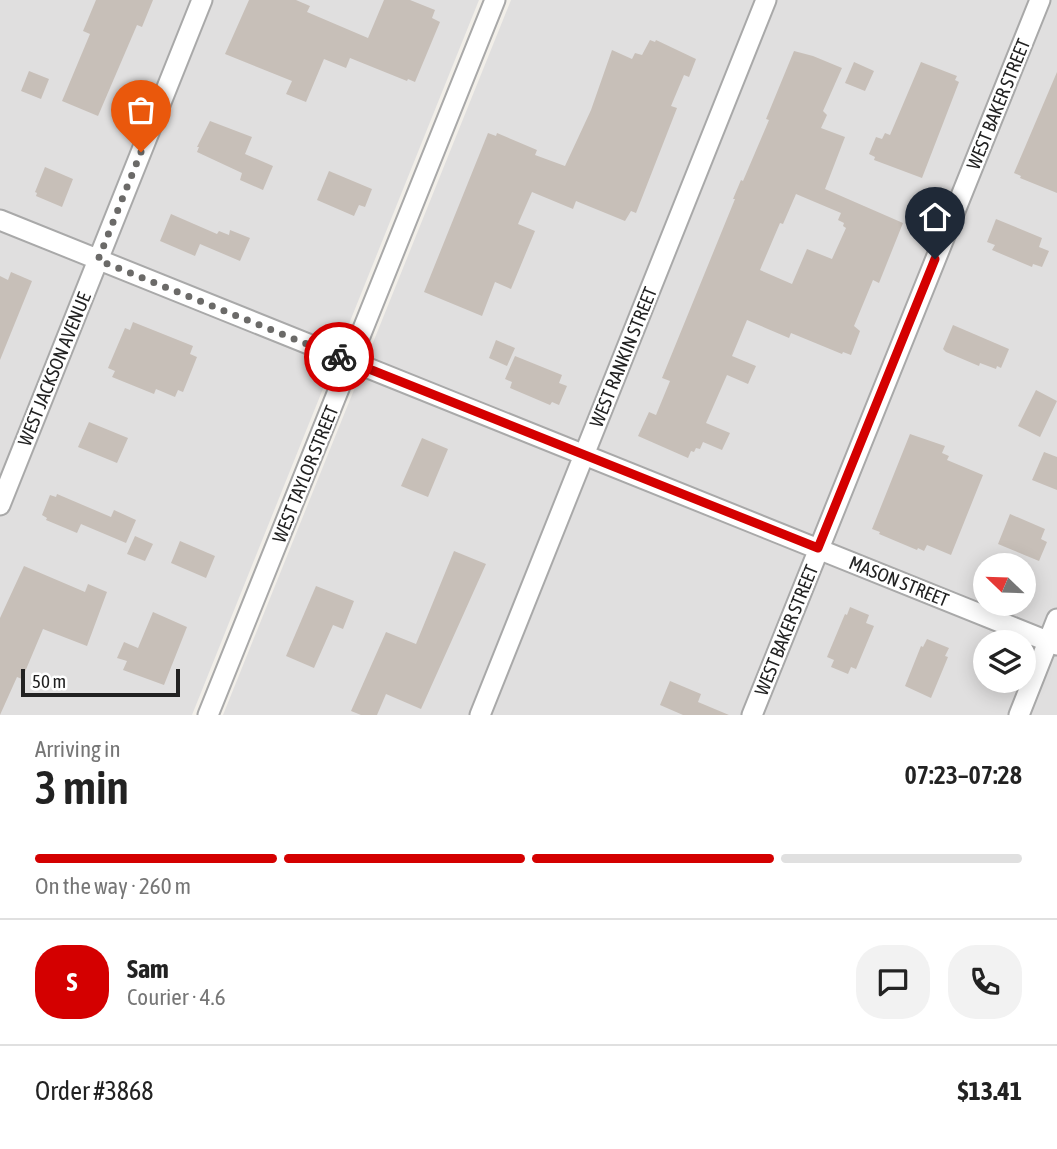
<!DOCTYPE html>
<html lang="en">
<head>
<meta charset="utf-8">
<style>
  :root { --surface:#fff; --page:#f2f2f2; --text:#222; --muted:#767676; --line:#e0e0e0; --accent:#d40000 }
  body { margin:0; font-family:"Asap Condensed",sans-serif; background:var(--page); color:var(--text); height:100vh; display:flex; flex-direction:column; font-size:26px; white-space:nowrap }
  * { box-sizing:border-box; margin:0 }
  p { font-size:23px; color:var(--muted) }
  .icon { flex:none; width:38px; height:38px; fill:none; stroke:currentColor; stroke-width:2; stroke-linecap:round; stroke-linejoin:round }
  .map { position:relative; height:715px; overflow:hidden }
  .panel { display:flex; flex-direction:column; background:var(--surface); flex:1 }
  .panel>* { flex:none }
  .needle { width:46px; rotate:293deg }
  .tools { position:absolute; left:973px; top:553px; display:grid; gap:14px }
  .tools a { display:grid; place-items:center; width:63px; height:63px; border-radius:50%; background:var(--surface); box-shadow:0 4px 18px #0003; font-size:35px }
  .scale { position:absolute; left:21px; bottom:18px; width:159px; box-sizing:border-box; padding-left:7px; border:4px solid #222; border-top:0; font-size:19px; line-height:24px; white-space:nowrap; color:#222; -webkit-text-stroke:5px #fff; paint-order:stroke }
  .pin { position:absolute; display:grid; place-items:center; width:60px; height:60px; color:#fff; margin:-72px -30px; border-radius:50% 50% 50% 0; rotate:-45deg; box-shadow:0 0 7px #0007 }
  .pin .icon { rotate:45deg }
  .courier { position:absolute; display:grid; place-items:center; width:70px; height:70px; margin:-35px; border:5px solid #d40000; border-radius:50%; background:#fff; color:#222; box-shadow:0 2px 9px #0007 }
  .overview em { font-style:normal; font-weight:600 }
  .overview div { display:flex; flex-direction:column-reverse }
  .overview { display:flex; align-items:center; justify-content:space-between; height:119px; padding:0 35px }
  h1 { font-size:46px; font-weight:600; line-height:52px }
  .bar { display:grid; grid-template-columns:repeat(4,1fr); gap:10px 7px; align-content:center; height:84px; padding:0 35px }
  .bar i { height:9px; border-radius:5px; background:var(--line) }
  .bar .selected { background:var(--accent) }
  .bar p { grid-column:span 4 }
  .line { display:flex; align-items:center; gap:18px; padding:0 35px; border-top:2px solid var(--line) }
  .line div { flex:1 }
  .round { display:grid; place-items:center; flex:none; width:74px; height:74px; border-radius:28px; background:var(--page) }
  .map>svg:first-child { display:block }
  .residential { fill:#e0dfdf; fill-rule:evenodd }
  .building { fill:#c7bfb8; fill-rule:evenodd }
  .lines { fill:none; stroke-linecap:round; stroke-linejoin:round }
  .street-casing { stroke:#a9a9a9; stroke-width:23 }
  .street { stroke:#fff; stroke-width:19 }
  .done { stroke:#6b6a68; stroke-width:7; stroke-dasharray:0 12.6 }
  .route { stroke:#d40000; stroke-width:9 }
  .labels { text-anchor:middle; stroke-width:5; stroke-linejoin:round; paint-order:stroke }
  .street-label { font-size:19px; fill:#222; stroke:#fff }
</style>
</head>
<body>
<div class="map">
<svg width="1057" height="715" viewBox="0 0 1057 715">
  <rect width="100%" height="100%" fill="#f2efe9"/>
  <path class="residential" d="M0,0H479L192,715H0Z
    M511,0H1057V715H223ZM985,565H1024V604H985ZM985,642H1024V681H985Z"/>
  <path class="building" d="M96,0H153L142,27L137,25L98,116L62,101L90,34L83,31Z
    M249,0H296L310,6L307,12L368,38L384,0H410L435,10L432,18L440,22L415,82L408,79L407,81L350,58L346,68L324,59L306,102L286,94L292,81L225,54Z
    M650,40L655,42L656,40L696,59L689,77L684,75L671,106L677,108L636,213L631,211L625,221L576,201L573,209L532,192L518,224L535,231L511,289L495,282L482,316L424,292L488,133L496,136L497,133L537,150L535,155L565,166L591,110L612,50L632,59L635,53L642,55Z
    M794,51L813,56L842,68L823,111L827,115L821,128L845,137L825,189L903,223L879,283L873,280L854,326L860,331L851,355L843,352L842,354L791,333L789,338L747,320L732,356L756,366L748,384L727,375L706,423L730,433L722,450L703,442L700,449L696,448L694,452L691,451L688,458L638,436L649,412L656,415L670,381L662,378L735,199H733L741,180L743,181L769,120L766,119ZM796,194L841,213L838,220L844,223L843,226L846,228L832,259L807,249L792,284L760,270L780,223L783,224Z
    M854,62L874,71L865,91L845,83Z
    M921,62L957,76L955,80L959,82L922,178L874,160L875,157L869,154L876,137L882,139L885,133L890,135Z
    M29,71L49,79L41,99L21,91Z
    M1057,72V193L1020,178L1021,176L1014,173Z
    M210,121L252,137L245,154L273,166L263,190L240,180L242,173L197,152L199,147H197Z
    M45,167L73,179L62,207L36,196L37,193L35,192Z
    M329,171L372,189L365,207L359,205L354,216L317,200Z
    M171,214L217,234L219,231L229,235L230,230L250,238L240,261L200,244L195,256L160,241Z
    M996,219L1042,238L1039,247L1049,251L1042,267L1033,264L1032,267L992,250L995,245L987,242Z
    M11,272L32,281L0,360V276L8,280Z
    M133,322L193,346L190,354L197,357L183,392L178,390L175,397L156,389L154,394L112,377L115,371L108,368L125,328L130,330Z
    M953,325L1009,349L1001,368L997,366L996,369L980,363L979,366L946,352L943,349Z
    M496,340L515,348L507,366L489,358Z
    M515,356L562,375L559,383L567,386L559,405L552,402L550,405L510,388L512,382L505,379Z
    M1036,390L1057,401L1040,437L1018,426Z
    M89,422L128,438L117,463L78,447Z
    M910,434L945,446L942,453L949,456L947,460L983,475L951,555L927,545L924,551L918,548L917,550L879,534L880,532L872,529Z
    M422,438L448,449L428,497L401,486Z
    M1044,452L1057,457V490L1032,480Z
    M57,494L111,517L114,510L136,520L126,543L81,524L77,533L46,520L47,518L42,515L50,495L56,497Z
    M1010,514L1045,529L1041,539L1047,542L1039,561L998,544Z
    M135,536L153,544L145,561L127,554Z
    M180,541L215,556L206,578L171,563Z
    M454,551L486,564L421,709L386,694L377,715H361L351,711L386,632L416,644Z
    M24,566L85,592L88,584L107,592L87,646L43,629L22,679L17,677L0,715V618Z
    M316,586L354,601L343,629L333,625L314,668L286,656Z
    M850,607L869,615L866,623L874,626L856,669L851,667L848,674L831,667L834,660L827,657L845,614L847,615Z
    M153,612L187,627L164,685L123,670L127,661L117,658L124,642L138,648Z
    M927,639L949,648L945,656L948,657L931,698L905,686L921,646L923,647Z
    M670,681L701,694L698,702L729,715H683L660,705Z"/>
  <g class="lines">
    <defs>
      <path id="street" d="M0,220L1057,645
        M0,505L202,0
        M208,715L495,0
        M480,715L766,0
        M752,715L1040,0
        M1019,715L1057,619"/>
    </defs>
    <use href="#street" class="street-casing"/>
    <use href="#street" class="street"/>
  </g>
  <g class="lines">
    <path class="done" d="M141,152L98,260L339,357"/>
    <path class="route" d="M339,357L818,548L935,259"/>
  </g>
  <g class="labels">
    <g class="street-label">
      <text transform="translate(998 104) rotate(-68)" y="7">WEST BAKER STREET</text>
      <text transform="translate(623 357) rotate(-68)" y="7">WEST RANKIN STREET</text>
      <text transform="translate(54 369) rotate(-68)" y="7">WEST JACKSON AVENUE</text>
      <text transform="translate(305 474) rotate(-68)" y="7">WEST TAYLOR STREET</text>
      <text transform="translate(899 581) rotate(22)" y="7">MASON STREET</text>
      <text transform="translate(786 630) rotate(-68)" y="7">WEST BAKER STREET</text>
    </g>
  </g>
</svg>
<div class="tools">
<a><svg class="needle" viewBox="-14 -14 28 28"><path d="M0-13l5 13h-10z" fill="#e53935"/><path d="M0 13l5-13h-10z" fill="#767676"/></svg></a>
<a><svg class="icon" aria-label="layers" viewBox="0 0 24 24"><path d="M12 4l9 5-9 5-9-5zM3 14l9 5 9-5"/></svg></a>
</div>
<div class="scale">50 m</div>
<div class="pin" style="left:141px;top:152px;background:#ea580c"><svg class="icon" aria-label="bag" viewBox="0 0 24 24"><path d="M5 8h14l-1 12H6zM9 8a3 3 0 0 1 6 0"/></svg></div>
<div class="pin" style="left:935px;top:259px;background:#1f2937"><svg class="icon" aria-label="home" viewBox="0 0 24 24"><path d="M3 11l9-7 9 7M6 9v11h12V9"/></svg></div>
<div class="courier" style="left:339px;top:357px"><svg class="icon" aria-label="bike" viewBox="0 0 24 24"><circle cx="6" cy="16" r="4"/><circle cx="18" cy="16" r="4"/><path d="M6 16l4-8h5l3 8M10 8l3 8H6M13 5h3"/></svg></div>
</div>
<section class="panel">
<div class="overview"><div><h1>3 min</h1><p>Arriving in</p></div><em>07:23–07:28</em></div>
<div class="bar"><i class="selected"></i><i class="selected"></i><i class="selected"></i><i></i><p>On the way · 260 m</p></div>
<div class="line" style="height:126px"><b class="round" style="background:var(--accent);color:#fff">S</b><div><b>Sam</b><p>Courier · 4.6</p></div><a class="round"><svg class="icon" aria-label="chat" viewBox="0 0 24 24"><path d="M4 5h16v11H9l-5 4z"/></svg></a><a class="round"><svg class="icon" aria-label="phone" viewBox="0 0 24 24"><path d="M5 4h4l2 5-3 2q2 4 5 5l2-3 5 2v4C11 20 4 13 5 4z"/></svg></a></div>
<div class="line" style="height:91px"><div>Order #3868</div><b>$13.41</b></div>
</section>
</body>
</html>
